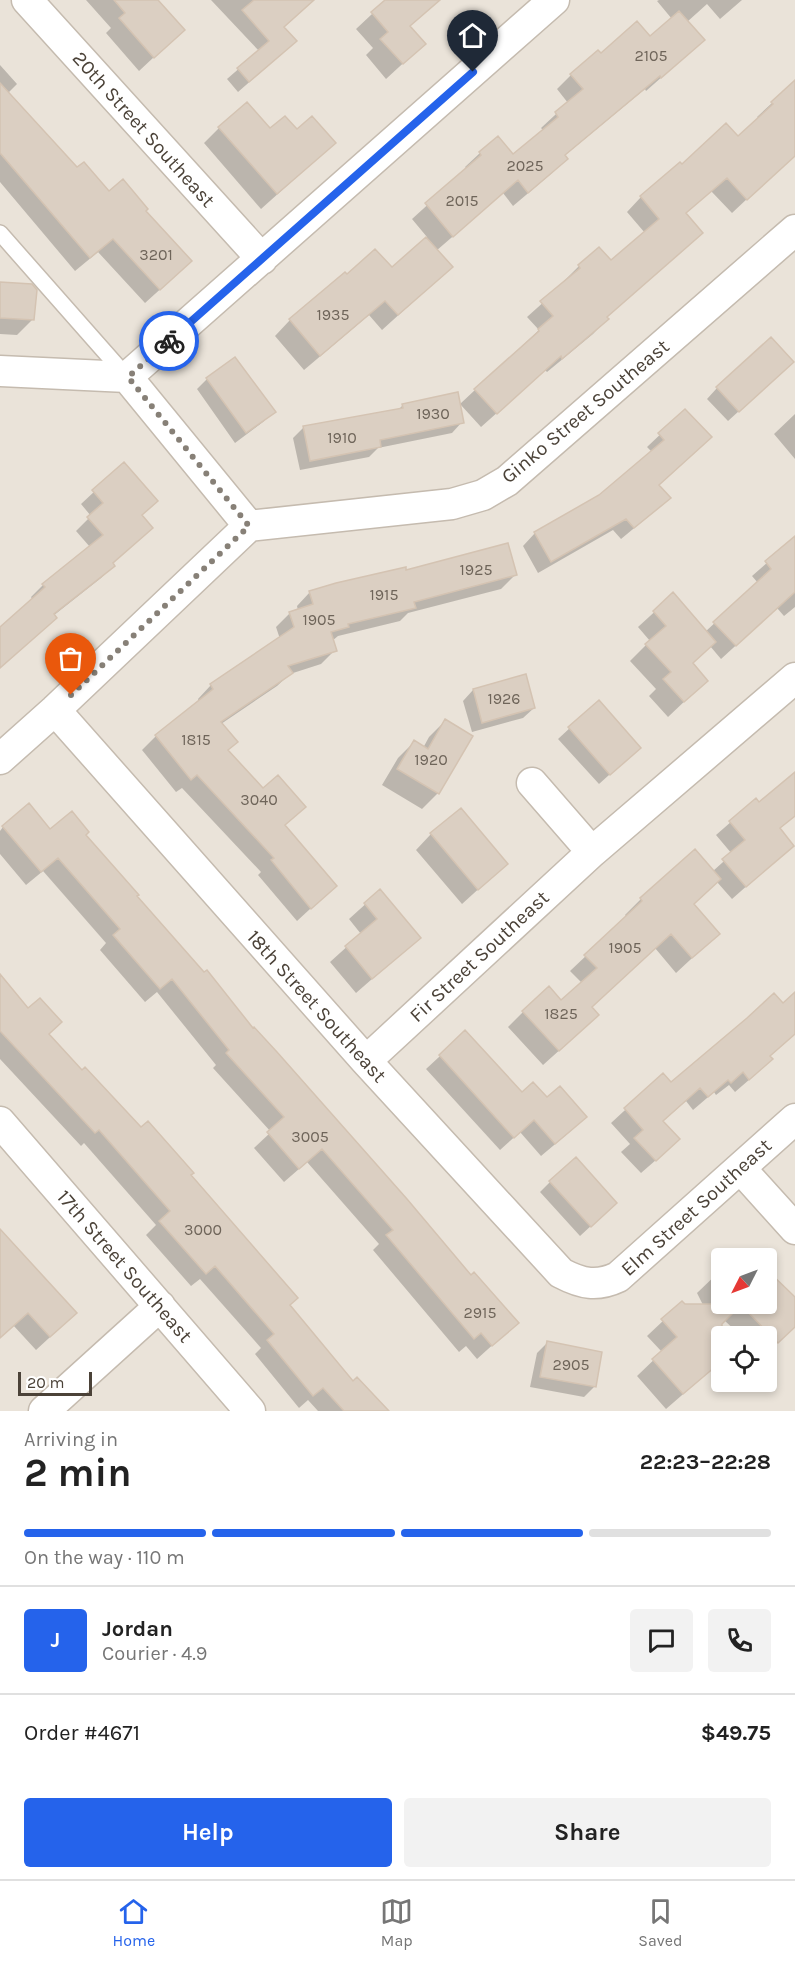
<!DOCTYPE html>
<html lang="en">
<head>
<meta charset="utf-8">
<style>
  :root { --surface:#fff; --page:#f2f2f2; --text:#222; --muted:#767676; --line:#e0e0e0; --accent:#2563eb }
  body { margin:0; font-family:Karla,sans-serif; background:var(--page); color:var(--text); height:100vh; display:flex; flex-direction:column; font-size:22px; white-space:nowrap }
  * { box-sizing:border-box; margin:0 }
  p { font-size:20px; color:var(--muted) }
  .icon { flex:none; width:33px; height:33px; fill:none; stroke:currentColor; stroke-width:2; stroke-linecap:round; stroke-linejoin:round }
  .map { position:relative; height:1411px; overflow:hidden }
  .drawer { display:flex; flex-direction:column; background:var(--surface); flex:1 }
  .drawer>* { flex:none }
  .needle { width:39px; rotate:228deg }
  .controls { position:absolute; left:711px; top:1248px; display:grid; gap:12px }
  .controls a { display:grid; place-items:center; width:66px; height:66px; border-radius:6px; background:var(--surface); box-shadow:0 3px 9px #0003; font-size:30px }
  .scale { position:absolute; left:18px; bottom:15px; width:74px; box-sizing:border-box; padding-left:6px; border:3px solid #4b4238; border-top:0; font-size:16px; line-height:21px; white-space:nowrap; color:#4b4238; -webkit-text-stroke:4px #fff; paint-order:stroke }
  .pin { position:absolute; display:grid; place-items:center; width:51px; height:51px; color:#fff; margin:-62px -26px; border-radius:50% 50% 50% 0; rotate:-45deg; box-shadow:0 0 6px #0007 }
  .pin .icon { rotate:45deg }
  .courier { position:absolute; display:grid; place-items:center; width:60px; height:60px; margin:-30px; border:4px solid #2563eb; border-radius:50%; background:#fff; color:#222; box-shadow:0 2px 8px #0007 }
  .head em { font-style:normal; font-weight:700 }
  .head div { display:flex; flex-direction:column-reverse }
  .head { display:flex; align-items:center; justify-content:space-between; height:102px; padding:0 24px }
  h1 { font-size:39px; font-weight:700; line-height:45px }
  .bar { display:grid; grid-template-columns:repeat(4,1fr); gap:9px 6px; align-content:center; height:72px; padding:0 24px }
  .bar i { height:8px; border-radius:4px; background:var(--line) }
  .bar .selected { background:var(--accent) }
  .bar p { grid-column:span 4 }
  .line { display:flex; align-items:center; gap:15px; padding:0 24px; border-top:2px solid var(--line) }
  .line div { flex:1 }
  .round { display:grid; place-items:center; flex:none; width:63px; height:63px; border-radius:6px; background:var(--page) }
  .primary-button { display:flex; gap:12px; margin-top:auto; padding:12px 24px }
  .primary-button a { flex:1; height:69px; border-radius:6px; background:var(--accent); color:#fff; font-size:24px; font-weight:700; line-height:69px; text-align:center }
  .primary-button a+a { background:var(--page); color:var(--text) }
  .menu { display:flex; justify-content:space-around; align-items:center; height:84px; border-top:2px solid var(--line); background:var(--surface); font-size:16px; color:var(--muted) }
  .menu a { display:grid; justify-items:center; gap:3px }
  .menu .selected { color:var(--accent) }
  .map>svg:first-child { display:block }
  .residential { fill:#eae3d9; fill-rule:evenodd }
  .shadow { fill:#0003 }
  .building { fill:#dbcfc2; stroke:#d4c3b2; stroke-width:1.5 }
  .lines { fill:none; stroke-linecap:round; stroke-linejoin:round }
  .service-casing { stroke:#c5bbaf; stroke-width:18 }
  .minor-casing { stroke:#c5bbaf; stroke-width:33 }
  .service { stroke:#fff; stroke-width:15 }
  .minor { stroke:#fff; stroke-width:30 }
  .done { stroke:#878077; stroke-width:6; stroke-dasharray:0 10.8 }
  .route { stroke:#2563eb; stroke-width:8 }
  .labels { text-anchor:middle; stroke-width:6; stroke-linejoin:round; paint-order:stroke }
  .number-label { font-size:16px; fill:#6f655a }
  .street-label { font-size:20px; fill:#4b4238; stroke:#fff }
</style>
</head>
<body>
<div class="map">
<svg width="795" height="1411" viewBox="0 0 795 1411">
  <rect width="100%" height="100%" fill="#f6f2eb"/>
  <path class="residential" d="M0,0H795V1411H0ZM722,1258H766V1304H722ZM722,1336H766V1382H722Z"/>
  <path class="shadow" d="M86,0H156L168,44L139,71L106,33L111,28Z
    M211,0H299L282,27L284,52L238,92L227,79L259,51Z
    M387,0H438L409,27L424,44L386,79L366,55L373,48L356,29Z
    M659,0H742L720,19L707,4L687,22L688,54L646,91L645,89L564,156L566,159L552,173L513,206L503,193L436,251L435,282L382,330L369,315L304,370L275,336L290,320L392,269L427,237L412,219L467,169L465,167L480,153L513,157L544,131L541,128L568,103L557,89L571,75L601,55L650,38L672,19L657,1Z
    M0,65L17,84L8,93L77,169L109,194L144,211L176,275L145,303L98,252L75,271L0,182Z
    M795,82V154L732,213L711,191L685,214L701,233L606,318L607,319L593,334L547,372L545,370L481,427L460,404L539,330L527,317L566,282L564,281L579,266L610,262L645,233L627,212L641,197L682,166L738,138L759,119L757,117L772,103Z
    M219,128L270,131L318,158L261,209L204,143Z
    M0,283L33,319L17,335L0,334Z
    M782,372L728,421L707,399L717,388Z
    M207,379L274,412L263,422L235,443L197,389Z
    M403,405L462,422L452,433L378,448L369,457L300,470L293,438L304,427L398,410Z
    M685,411L658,486L656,510L621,539L613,530L538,573L523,546L535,533L600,496L652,452L647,447Z
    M795,414V459L774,434Z
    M124,464L141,516L112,564L113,566L101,578L53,616L0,668V629L33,600L31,597L43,585L90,547L76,531L91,516L81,504Z
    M795,538V607L784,616L777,608L721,659L710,646L691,664L706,681L668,717L649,696L656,689L630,661L650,641L638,627L673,595L705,632L758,583L752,576Z
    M405,571L515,575L501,589L408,613L400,621L338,636L332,641L335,650L321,664L290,674L277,686L221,724L227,750L263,790L304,807L284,826L335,886L297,921L258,875L261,872L182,788L176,792L142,750L156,736L199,702L198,699L211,685L280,639L276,627L290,613L298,611L297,606L310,592Z
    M473,690L534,708L523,718L472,732L463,701Z
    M598,702L628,758L599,784L558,739Z
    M445,721L471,736L438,793L422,809L382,785L398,758L414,742L423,748L429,737Z
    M795,774V816L779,829L792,846L732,899L717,882L693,905L718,934L676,973L655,948L590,1008L582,1030L543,1065L508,1027L523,1012L561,1002L582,983L570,971L627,917L625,915L641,899L695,851L713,871L732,854L716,835L756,800L759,805Z
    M3,827L84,835L253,1030L471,1277L517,1323L477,1359L466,1346L459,1352L373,1250L379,1244L307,1162L284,1182L254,1148L271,1132L213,1068L216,1065L157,992L145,1002L100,950L106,943L43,871L26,885L0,854V831Z
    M431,834L506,864L462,904L416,850Z
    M380,891L419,938L356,993L330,962L361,934L349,919Z
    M0,977L82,1072L189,1175L289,1306L352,1383L357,1379L387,1411H318L308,1400L299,1408L255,1354L261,1348L200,1279L191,1286L146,1235L156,1225L84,1143L81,1146L0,1059Z
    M795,994V1034L769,1057L771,1059L757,1073L735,1092L729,1085L716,1095L714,1092L693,1110L686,1101L662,1122L664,1153L641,1173L621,1152L630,1144L611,1123L663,1075L671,1084L783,1005Z
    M465,1033L522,1094L572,1130L541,1156L520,1132L500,1150L426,1069Z
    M550,1182L605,1213L580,1236L540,1192Z
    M0,1230L61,1327L36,1350L13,1325L0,1337Z
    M743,1248L754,1258H732Z
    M722,1269V1304H766L795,1299V1325L766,1353V1336H741L724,1320L707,1313L697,1293Z
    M682,1303L704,1376L666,1409L637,1376L662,1352L647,1336Z
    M547,1343L594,1387L584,1397L530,1387L537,1353Z"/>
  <path class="building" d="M114,0H158L185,30L154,58L119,18L125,13Z
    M254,0H314L284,27L297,41L249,82L237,68L269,41L242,10Z
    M385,0H440L410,26L426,44L403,64L380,39L388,32L371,12Z
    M679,11L705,40L661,78L660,76L565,155L568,159L528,193L518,180L453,237L425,203L481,155L479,152L498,136L513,154L558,117L555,112L583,89L570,74L598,50L601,53L637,21L650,36Z
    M795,80V156L747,200L727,178L686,213L703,233L607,317L609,319L562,359L561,356L497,414L474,389L539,331L538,329L553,316L540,301L580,268L578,265L599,247L611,260L659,219L640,196L680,162L682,164L726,123L738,136L773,104L771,102Z
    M0,83L77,167L84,162L109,191L123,179L148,209L146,211L192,261L160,290L113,239L90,258L0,153Z
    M247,102L270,128L285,116L297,129L312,116L336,143L277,194L218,127Z
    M426,237L453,267L398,315L385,301L320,356L289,319L345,272L347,274L375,249L392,267Z
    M0,282L32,284L37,290L34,320L0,318Z
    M771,337L794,362L739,412L716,387Z
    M235,357L276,412L246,433L206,378Z
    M458,392L464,423L380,440L381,447L310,461L303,426L403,408L402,404Z
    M685,409L712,437L659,485L671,498L634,528L626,519L551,562L534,532L599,495L664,440L658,433Z
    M124,462L158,501L142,515L153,528L113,563L115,566L54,614L57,618L0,668V627L45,587L42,584L103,535L87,517L103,503L92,490Z
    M795,536V592L736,646L713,622L771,569L765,561Z
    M508,543L517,575L414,602L416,608L348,624L349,627L331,632L337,651L288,666L293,673L221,722L238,742L228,750L263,788L278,775L306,807L285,825L337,886L311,909L271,860L274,858L197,775L191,780L155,735L213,689L210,684L294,627L289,612L313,604L309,591L336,583L406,567V570Z
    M673,592L716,642L693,663L708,681L684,702L663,679L671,672L645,644L666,626L653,611Z
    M526,674L535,708L482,723L473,689Z
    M599,700L641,748L610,775L568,727Z
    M445,719L473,736L439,794L397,769L414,740L428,749Z
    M795,772V816L780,828L794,846L746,887L722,859L745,840L729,821L756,798L759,802Z
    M29,803L50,829L72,811L89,832L86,835L139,895L137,896L204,972L207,970L253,1028L254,1027L277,1052L407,1199L471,1275L474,1272L519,1323L492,1346L481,1333L474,1339L386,1235L393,1230L322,1149L299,1169L267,1132L284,1117L226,1053L229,1050L172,979L160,989L113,935L120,929L58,858L41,872L2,826Z
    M461,808L508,864L478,890L430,833Z
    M695,849L721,879L694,904L720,934L692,958L671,934L592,1007L599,1015L559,1051L522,1011L549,986L561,1000L597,968L584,955L642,901L640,898Z
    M380,889L421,938L372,979L345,946L377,919L364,903Z
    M0,974L28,1008L40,998L62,1022L49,1034L82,1070L85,1067L141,1127L148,1121L194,1173L191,1175L298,1298L290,1305L353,1381L357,1377L389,1411H344L323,1388L313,1396L267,1340L274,1334L215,1266L206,1274L159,1221L170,1211L99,1130L95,1133L0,1031Z
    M795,992V1034L770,1056L773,1059L749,1080L743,1072L731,1083L728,1080L708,1097L700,1088L663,1121L680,1139L656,1161L634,1138L643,1130L624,1108L663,1073L671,1082L747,1018L774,993L783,1003Z
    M465,1030L522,1092L533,1082L547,1097L560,1086L587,1117L555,1144L534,1120L514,1138L439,1055Z
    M576,1157L617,1203L591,1227L549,1181Z
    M0,1229L77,1313L50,1337L28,1313L0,1338Z
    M766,1269L795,1297V1327L778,1343L741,1305L722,1324V1361L683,1394L652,1359L677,1337L661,1319L682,1301L685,1304H766Z
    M547,1341L602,1352L596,1387L540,1377Z"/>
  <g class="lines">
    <defs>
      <path id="service" d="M0,233L127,377"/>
      <path id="minor" d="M27,0L262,259
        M0,371L127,377
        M127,377L554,0
        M127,377L249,526
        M55,710L366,1061L561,1273C582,1284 597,1287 618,1277L795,1119
        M0,759L55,710L249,526L452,504L483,495L507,481L795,230
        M532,783L592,852
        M366,1061L592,852L795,678
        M0,1122L250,1411
        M741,1169L795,1229
        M44,1411L160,1306"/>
    </defs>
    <use href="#service" class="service-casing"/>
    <use href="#minor" class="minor-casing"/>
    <use href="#service" class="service"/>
    <use href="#minor" class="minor"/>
  </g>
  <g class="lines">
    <path class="done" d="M71,695L249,526L128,377L169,341"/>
    <path class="route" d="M169,341L473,72"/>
  </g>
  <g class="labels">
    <g class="number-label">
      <text x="651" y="61">2105</text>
      <text x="525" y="171">2025</text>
      <text x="462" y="206">2015</text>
      <text x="156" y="260">3201</text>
      <text x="333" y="320">1935</text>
      <text x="433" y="419">1930</text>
      <text x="342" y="443">1910</text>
      <text x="476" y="575">1925</text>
      <text x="384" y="600">1915</text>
      <text x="319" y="625">1905</text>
      <text x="504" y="704">1926</text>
      <text x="196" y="745">1815</text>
      <text x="431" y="765">1920</text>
      <text x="259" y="805">3040</text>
      <text x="625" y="953">1905</text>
      <text x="561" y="1019">1825</text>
      <text x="310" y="1142">3005</text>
      <text x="203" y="1235">3000</text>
      <text x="480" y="1318">2915</text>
      <text x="571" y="1370">2905</text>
    </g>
    <g class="street-label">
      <text transform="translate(144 129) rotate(48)" y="7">20th Street Southeast</text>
      <text transform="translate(585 411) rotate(-40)" y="7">Ginko Street Southeast</text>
      <text transform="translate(479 956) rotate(-43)" y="7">Fir Street Southeast</text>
      <text transform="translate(317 1006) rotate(48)" y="7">18th Street Southeast</text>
      <text transform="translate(696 1207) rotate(-42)" y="7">Elm Street Southeast</text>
      <text transform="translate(125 1266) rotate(49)" y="7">17th Street Southeast</text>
    </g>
  </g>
</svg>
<div class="controls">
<a><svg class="needle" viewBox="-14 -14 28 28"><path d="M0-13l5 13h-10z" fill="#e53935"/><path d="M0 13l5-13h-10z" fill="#767676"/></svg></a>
<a><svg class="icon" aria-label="locate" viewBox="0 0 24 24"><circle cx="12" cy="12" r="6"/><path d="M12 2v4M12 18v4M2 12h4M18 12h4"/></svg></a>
</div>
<div class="scale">20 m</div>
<div class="pin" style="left:71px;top:695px;background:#ea580c"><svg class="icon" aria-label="bag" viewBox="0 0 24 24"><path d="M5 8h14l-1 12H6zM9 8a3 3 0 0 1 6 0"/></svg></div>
<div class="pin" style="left:473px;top:72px;background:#1f2937"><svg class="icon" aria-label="home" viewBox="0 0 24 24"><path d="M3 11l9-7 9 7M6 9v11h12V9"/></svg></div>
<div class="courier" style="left:169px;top:341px"><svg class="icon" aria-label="bike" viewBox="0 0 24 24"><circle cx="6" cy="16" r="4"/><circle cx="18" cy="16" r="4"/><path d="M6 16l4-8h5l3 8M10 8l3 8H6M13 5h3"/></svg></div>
</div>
<section class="drawer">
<div class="head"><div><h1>2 min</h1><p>Arriving in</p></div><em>22:23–22:28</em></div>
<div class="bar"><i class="selected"></i><i class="selected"></i><i class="selected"></i><i></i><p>On the way · 110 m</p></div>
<div class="line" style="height:108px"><b class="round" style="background:var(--accent);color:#fff">J</b><div><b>Jordan</b><p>Courier · 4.9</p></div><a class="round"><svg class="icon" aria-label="chat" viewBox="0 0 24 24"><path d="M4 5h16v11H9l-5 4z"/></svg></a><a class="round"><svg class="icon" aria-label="phone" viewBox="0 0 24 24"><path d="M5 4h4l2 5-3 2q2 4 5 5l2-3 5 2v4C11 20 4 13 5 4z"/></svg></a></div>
<div class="line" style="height:78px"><div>Order #4671</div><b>$49.75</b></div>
<div class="primary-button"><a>Help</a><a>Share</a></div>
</section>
<nav class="menu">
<a class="selected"><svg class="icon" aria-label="home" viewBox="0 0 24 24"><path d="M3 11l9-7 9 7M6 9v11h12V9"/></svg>Home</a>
<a><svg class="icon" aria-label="map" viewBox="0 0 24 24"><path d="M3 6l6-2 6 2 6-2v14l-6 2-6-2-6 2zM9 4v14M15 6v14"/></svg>Map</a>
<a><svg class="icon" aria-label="saved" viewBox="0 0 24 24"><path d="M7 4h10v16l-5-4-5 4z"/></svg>Saved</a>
</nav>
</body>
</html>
